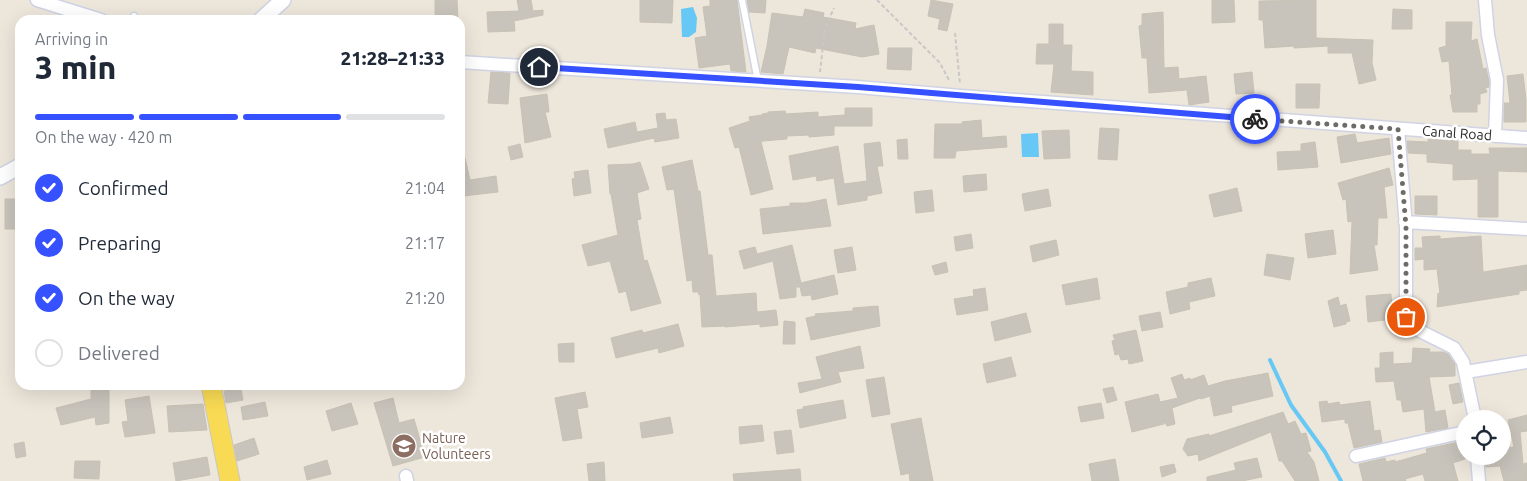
<!DOCTYPE html>
<html lang="en">
<head>
<meta charset="utf-8">
<style>
  :root { --surface:#fff; --page:#f6f6f7; --text:#1f2937; --muted:#747a83; --line:#e0e1e3; --accent:#3651ff }
  body { margin:0; font-family:Ubuntu,sans-serif; background:var(--page); color:var(--text); height:100vh; display:flex; flex-direction:column; font-size:19px; white-space:nowrap }
  * { box-sizing:border-box; margin:0 }
  p { font-size:16px; color:var(--muted) }
  .icon { flex:none; width:28px; height:28px; fill:none; stroke:currentColor; stroke-width:2; stroke-linecap:round; stroke-linejoin:round }
  .map { position:relative; flex:1; overflow:hidden }
  .side { position:absolute; left:15px; top:15px; width:450px; height:375px; display:flex; flex-direction:column; background:var(--surface); border-radius:15px; box-shadow:0 5px 20px #0002 }
  .side>* { flex:none }
  .fabs { position:absolute; left:1456px; top:410px; display:grid; gap:10px }
  .fabs a { display:grid; place-items:center; width:55px; height:55px; border-radius:50%; background:var(--surface); box-shadow:0 5px 20px #0002; font-size:25px }
  .pin { position:absolute; display:grid; place-items:center; width:42px; height:42px; color:#fff; margin:-21px; border:2px solid #fff; border-radius:50%; box-shadow:0 1px 5px #0007 }
  .courier { position:absolute; display:grid; place-items:center; width:50px; height:50px; margin:-25px; border:4px solid #3651ff; border-radius:50%; background:#fff; color:#222; box-shadow:0 1px 6px #0007 }
  .overview em { font-style:normal; font-weight:800 }
  .overview div { display:flex; flex-direction:column-reverse }
  .overview { display:flex; align-items:center; justify-content:space-between; height:85px; padding:0 20px }
  h1 { font-size:32px; font-weight:800; line-height:38px }
  .bar { display:grid; grid-template-columns:repeat(4,1fr); gap:8px 5px; align-content:center; height:60px; padding:0 20px }
  .bar i { height:6px; border-radius:4px; background:var(--line) }
  .bar .active { background:var(--accent) }
  .bar p { grid-column:span 4 }
  ol { padding:0 20px; list-style:none }
  li { display:flex; align-items:center; gap:15px; height:55px }
  li p { margin-inline-start:auto }
  li .icon { padding:5px; border-radius:50%; background:var(--accent); color:#fff; stroke-width:4 }
  li:last-child { color:var(--muted) }
  li i { width:28px; height:28px; border:2px solid var(--line); border-radius:50% }
  .map>svg:first-child { display:block }
  .water { fill:#68c8f5 }
  .lines { fill:none; stroke-linecap:round; stroke-linejoin:round }
  .stream { stroke:#68c8f5; stroke-width:4 }
  .building { fill:#c8c3bb; stroke:#c8c2b4 }
  .service-casing { stroke:#d0d3e4; stroke-width:9 }
  .minor-casing { stroke:#d0d3e4; stroke-width:15 }
  .tertiary-casing { stroke:#d0d3e4; stroke-width:18 }
  .primary-casing { stroke:#c8c8c8; stroke-width:21 }
  .path { stroke:#c8c8c8; stroke-width:2; stroke-dasharray:4 2.5; stroke-linecap:butt }
  .service { stroke:#fff; stroke-width:6 }
  .minor { stroke:#fff; stroke-width:12 }
  .tertiary { stroke:#fff; stroke-width:15 }
  .primary { stroke:#f8da54; stroke-width:19 }
  .done { stroke:#6e6c68; stroke-width:5; stroke-dasharray:0 9 }
  .route { stroke:#3651ff; stroke-width:6 }
  .labels { text-anchor:middle; stroke-width:5; stroke-linejoin:round; paint-order:stroke }
  .street-label { font-size:14px; fill:#2a2a2a; stroke:#fff }
  .education-label { font-size:14px; fill:#785e54; stroke:#fff; text-anchor:start }
</style>
</head>
<body>
<div class="map">
<svg width="1527" height="481" viewBox="0 0 1527 481">
  <rect width="100%" height="100%" fill="#ede6db"/>
  <path class="water" d="M693,7L697,18L696,32L689,37H682L681,9Z
    M1038,133L1039,157H1022L1021,134Z"/>
  <g class="lines">
    <path class="stream" d="M1270,360L1291,405L1325,452L1341,481"/>
  </g>
  <path class="building" d="M435,0H457L458,20H435Z
    M517,0H531L533,11L543,10V15L514,21L515,31L488,32L487,12L519,11Z
    M640,0H673L672,23L640,22Z
    M710,0H737L746,72L731,71L730,64L699,68L695,38L707,36L703,7L710,6Z
    M747,0H766L765,13L749,12Z
    M931,0L953,4L947,31L938,29L940,19L928,16Z
    M1212,0H1234L1235,22L1212,23Z
    M1316,0V38L1373,40L1372,63L1376,80L1359,84L1352,53H1328V46L1294,48V46L1265,48L1263,20H1259V1Z
    M805,9L824,13L823,17L856,23L855,29L874,25L879,54L862,57L816,48L815,53L789,47L783,74L761,72L767,46L772,13L803,17Z
    M1393,9L1412,10V29H1392Z
    M1163,12L1164,68L1178,67L1179,79L1206,76L1209,102L1189,105L1187,90L1149,93L1147,58H1142L1139,26L1142,25V14Z
    M1446,22H1472L1471,41L1477,39L1483,69L1486,68L1489,81V87L1485,88L1487,92L1480,94V104H1477V112H1453L1450,95H1452L1449,61L1442,62L1439,48L1446,46Z
    M1049,24H1063V45H1072L1071,71L1093,72V95L1051,92L1054,64H1036L1037,44H1049Z
    M888,48H912L911,70L887,69Z
    M491,72L510,73L508,104L488,103Z
    M1252,72L1254,93L1236,94L1234,74Z
    M1523,74L1526,99V122H1504V103H1510L1507,76Z
    M1296,84H1320L1319,108H1296Z
    M547,94L549,112H545L551,137L525,143L520,98Z
    M845,108H872V126H834V135L809,137V135L787,136V139L763,141L761,142L773,189L751,195L739,147L735,148L729,128L750,121L749,117L762,115V114L768,113V112L785,111L786,114L818,112V117L845,115Z
    M665,113L666,120L676,119L679,138L655,142L654,138L608,148L604,129L635,122L637,132L658,128L656,114Z
    M981,120L982,138L1006,136L1007,147L956,151L955,158H934L935,124H962V122Z
    M1100,128L1119,129L1117,160L1098,159Z
    M1069,130L1070,158L1044,159L1042,131Z
    M1355,134L1357,143L1389,138L1391,154L1341,163L1337,137Z
    M907,139L908,159H898L897,140Z
    M1428,139L1458,141V150H1471V154H1490L1489,148H1527V172L1498,171V217H1478V179L1453,180V164L1427,162V154L1408,153L1407,141L1428,142Z
    M880,142L883,166H877L882,193L867,196V200L838,205L834,178L817,181L816,176L793,180L789,156L838,146L844,184L867,181L864,144Z
    M1315,142L1318,167L1278,170L1277,152L1301,151V144Z
    M520,144L523,157L511,160L508,147Z
    M465,158L470,180L496,176L498,192L463,196L460,159Z
    M692,160L698,191H700L708,255H712L716,296L756,293L757,312L776,310L778,325L760,327V324L725,327V326L702,327L700,294L699,295L698,292H693L692,280L687,281L674,189L667,190L662,167Z
    M640,162L649,189L637,193L641,219L637,220L644,261L647,260L661,303L631,311L626,291L619,293L610,261L588,266L582,245L618,235L611,194H610L608,165L633,164Z
    M1389,168L1393,185L1384,187L1387,218H1378L1377,245H1374L1378,270L1350,274L1352,221L1348,222L1346,199L1343,200L1338,183Z
    M588,170L591,193L574,196L572,179L575,178L574,172Z
    M986,174L987,190L964,192L963,176Z
    M1237,188L1242,211L1214,217L1209,195Z
    M1048,189L1051,206L1025,211L1022,194Z
    M932,190L934,211L916,213L914,192Z
    M1415,196H1437V215L1415,214Z
    M5,199H16V229H5Z
    M826,199L831,226L763,234L760,209L790,206V203H806Z
    M1333,230L1336,254L1308,258L1305,234Z
    M971,234L973,248L956,251L954,237Z
    M1440,236V239L1481,236L1483,272L1527,265V290L1519,291V294L1437,307L1438,293L1440,294L1437,269L1424,270V259L1415,260V248H1423L1422,237Z
    M1056,240L1059,255L1033,262L1030,246Z
    M792,245L801,283L834,275L838,294L812,300L811,295L802,296L800,287H796V297L780,299L773,261L744,269L739,251L755,247L757,254Z
    M852,247L856,270L838,273L834,250Z
    M1267,254L1294,258L1290,280L1264,275Z
    M946,262L948,272L935,275L932,266Z
    M1097,278L1100,299L1066,305L1062,285Z
    M1211,278L1215,296L1189,302L1190,309L1170,314L1166,292L1188,287V283Z
    M985,288L988,310L957,315L954,299L974,296L973,290Z
    M1391,294L1393,319L1368,322L1366,296Z
    M1338,297L1340,306L1346,304L1350,321L1346,322V324L1334,327L1328,301Z
    M878,306L880,326L811,340L806,318L816,316L815,314L853,311V308Z
    M1160,312L1163,327L1142,331L1139,316Z
    M1026,313L1031,332L995,341L991,322Z
    M784,321L795,322V344H783Z
    M678,324L684,346L659,353L658,348L616,358L611,338L642,330L643,333Z
    M1136,330L1143,361L1129,364L1128,359L1121,360L1119,354L1115,355L1112,341L1115,340L1113,335Z
    M574,343V362H559L558,344Z
    M860,346L864,368L838,372L841,382L800,393L798,383L822,379L816,357Z
    M1413,348L1430,349L1429,352H1443L1448,354L1455,364V376L1429,377L1435,412L1445,410L1448,428L1426,432L1424,409L1403,412L1401,400H1397L1394,381L1376,382L1375,368H1380V353L1393,352V364L1412,363Z
    M1011,357L1016,376L987,383L983,364Z
    M1268,373L1273,396L1231,406L1232,412L1214,416L1210,396L1201,399L1200,398L1172,408L1175,424L1167,426L1163,420L1164,424L1132,432L1125,402L1158,394L1160,402L1178,398L1171,378L1182,374L1184,380L1190,378V380L1204,375L1208,386L1225,381Z
    M884,377L890,414L872,417L866,380Z
    M1459,383L1463,402L1453,404L1449,385Z
    M1113,387L1117,400L1107,403L1103,389Z
    M241,389L243,400L226,403L224,391Z
    M91,390H109V423L96,425L95,417L61,425L56,408L91,399Z
    M585,392L588,407L577,409L582,438L563,441L555,398Z
    M149,396L155,433L125,437L122,422L128,421L125,400Z
    M393,398L399,423L414,419L425,457L393,466L374,403Z
    M843,400L846,418L800,428L797,410L803,409V407Z
    M1327,401L1328,404L1339,402L1340,405L1370,401L1374,431L1380,430L1382,442L1354,448L1348,423H1345V419L1322,422L1319,402Z
    M265,402L268,416L243,420L241,407Z
    M351,403L358,424L332,431L326,411Z
    M1101,403L1104,418L1081,422L1078,407Z
    M203,404L207,430L169,432L167,406Z
    M1283,412L1288,424L1295,421L1301,434L1306,433L1311,451L1307,452L1314,462L1319,481H1295L1282,461H1279L1271,432L1199,461L1198,454L1188,456L1183,449L1187,439L1209,434V436Z
    M1527,415V431L1520,432L1523,464L1527,463V481H1504L1500,466L1486,467L1485,457L1502,456V448L1514,447L1508,420Z
    M670,417L673,433L642,438L640,423Z
    M921,418L933,481H910L909,473L901,475L891,424Z
    M762,425L764,441L740,444L739,427Z
    M791,430L794,452L777,454L774,432Z
    M254,438L259,454L237,461L234,445Z
    M1464,441L1465,459L1453,463L1458,481H1425L1423,474L1405,479L1406,481H1363L1359,464L1385,458L1386,462L1395,460V462L1427,453L1426,449Z
    M24,442L26,456L16,458L14,444Z
    M207,457L210,475L176,481L173,463Z
    M1257,458L1262,477L1242,481H1207V477L1236,470L1234,463Z
    M1115,459L1119,481H1092L1089,464Z
    M327,460L331,474L307,480L304,467Z
    M75,461H100L99,479L74,478Z
    M604,462L605,481H589L587,464Z
    M1174,464L1176,472L1162,477L1160,467Z
    M800,469L801,481H734L733,474Z"/>
  <g class="lines">
    <defs>
      <path id="service" d="M742,0L758,81
        M134,20V16"/>
      <path id="minor" d="M37,0L101,20
        M1485,0L1488,35L1497,80L1495,136
        M460,62L858,87L961,96L1527,138
        M1398,129L1406,227V317L1410,326L1454,348L1463,362L1475,419
        M1405,222L1527,229
        M1466,372L1527,362
        M1356,456L1465,432
        M1477,456L1479,481
        M406,476L407,481"/>
      <path id="tertiary" d="M261,20L283,0
        M0,177L20,166"/>
      <path id="primary" d="M211,385L230,481"/>
    </defs>
    <use href="#service" class="service-casing"/>
    <use href="#minor" class="minor-casing"/>
    <use href="#tertiary" class="tertiary-casing"/>
    <use href="#primary" class="primary-casing"/>
    <path class="path" d="M877,0L940,63L950,82
      M955,33L960,84
      M820,72L825,28L834,8"/>
    <use href="#service" class="service"/>
    <use href="#minor" class="minor"/>
    <use href="#tertiary" class="tertiary"/>
    <use href="#primary" class="primary"/>
  </g>
  <g class="lines">
    <path class="done" d="M1255,119L1398,129L1406,227V317"/>
    <path class="route" d="M539,67L858,87L1255,119"/>
  </g>
  <defs>
    <symbol id="school-disc" viewBox="-11 -11 22 22"><circle r="9.5" fill="#8d6e63" stroke="#fff"/><path d="M0-5L7-2L0 1L-7-2ZM-4 1L0 2.5L4 1V4Q0 6-4 4Z" fill="#fff"/></symbol>
  </defs>
  <g fill-rule="evenodd">
    <use href="#school-disc" x="390" y="432" width="28" height="28"/>
  </g>
  <g class="labels">
    <g class="street-label">
      <text transform="translate(1457 133) rotate(4)" y="5">Canal Road</text>
    </g>
    <g class="education-label">
      <text x="422" y="443">Nature<tspan x="422" dy="16">Volunteers</tspan></text>
    </g>
  </g>
</svg>
<div class="fabs">
<a><svg class="icon" aria-label="locate" viewBox="0 0 24 24"><circle cx="12" cy="12" r="6"/><path d="M12 2v4M12 18v4M2 12h4M18 12h4"/></svg></a>
</div>
<div class="pin" style="left:1406px;top:317px;background:#ea580c"><svg class="icon" aria-label="bag" viewBox="0 0 24 24"><path d="M5 8h14l-1 12H6zM9 8a3 3 0 0 1 6 0"/></svg></div>
<div class="pin" style="left:539px;top:67px;background:#1f2937"><svg class="icon" aria-label="home" viewBox="0 0 24 24"><path d="M3 11l9-7 9 7M6 9v11h12V9"/></svg></div>
<div class="courier" style="left:1255px;top:119px"><svg class="icon" aria-label="bike" viewBox="0 0 24 24"><circle cx="6" cy="16" r="4"/><circle cx="18" cy="16" r="4"/><path d="M6 16l4-8h5l3 8M10 8l3 8H6M13 5h3"/></svg></div>
<section class="side">
<div class="overview"><div><h1>3 min</h1><p>Arriving in</p></div><em>21:28–21:33</em></div>
<div class="bar"><i class="active"></i><i class="active"></i><i class="active"></i><i></i><p>On the way · 420 m</p></div>
<ol>
<li><svg class="icon" aria-label="check" viewBox="0 0 24 24"><path d="M5 12l5 5 9-10"/></svg>Confirmed<p>21:04</p></li>
<li><svg class="icon" aria-label="check" viewBox="0 0 24 24"><path d="M5 12l5 5 9-10"/></svg>Preparing<p>21:17</p></li>
<li><svg class="icon" aria-label="check" viewBox="0 0 24 24"><path d="M5 12l5 5 9-10"/></svg>On the way<p>21:20</p></li>
<li><i></i>Delivered</li>
</ol>
</section>
</div>
</body>
</html>
